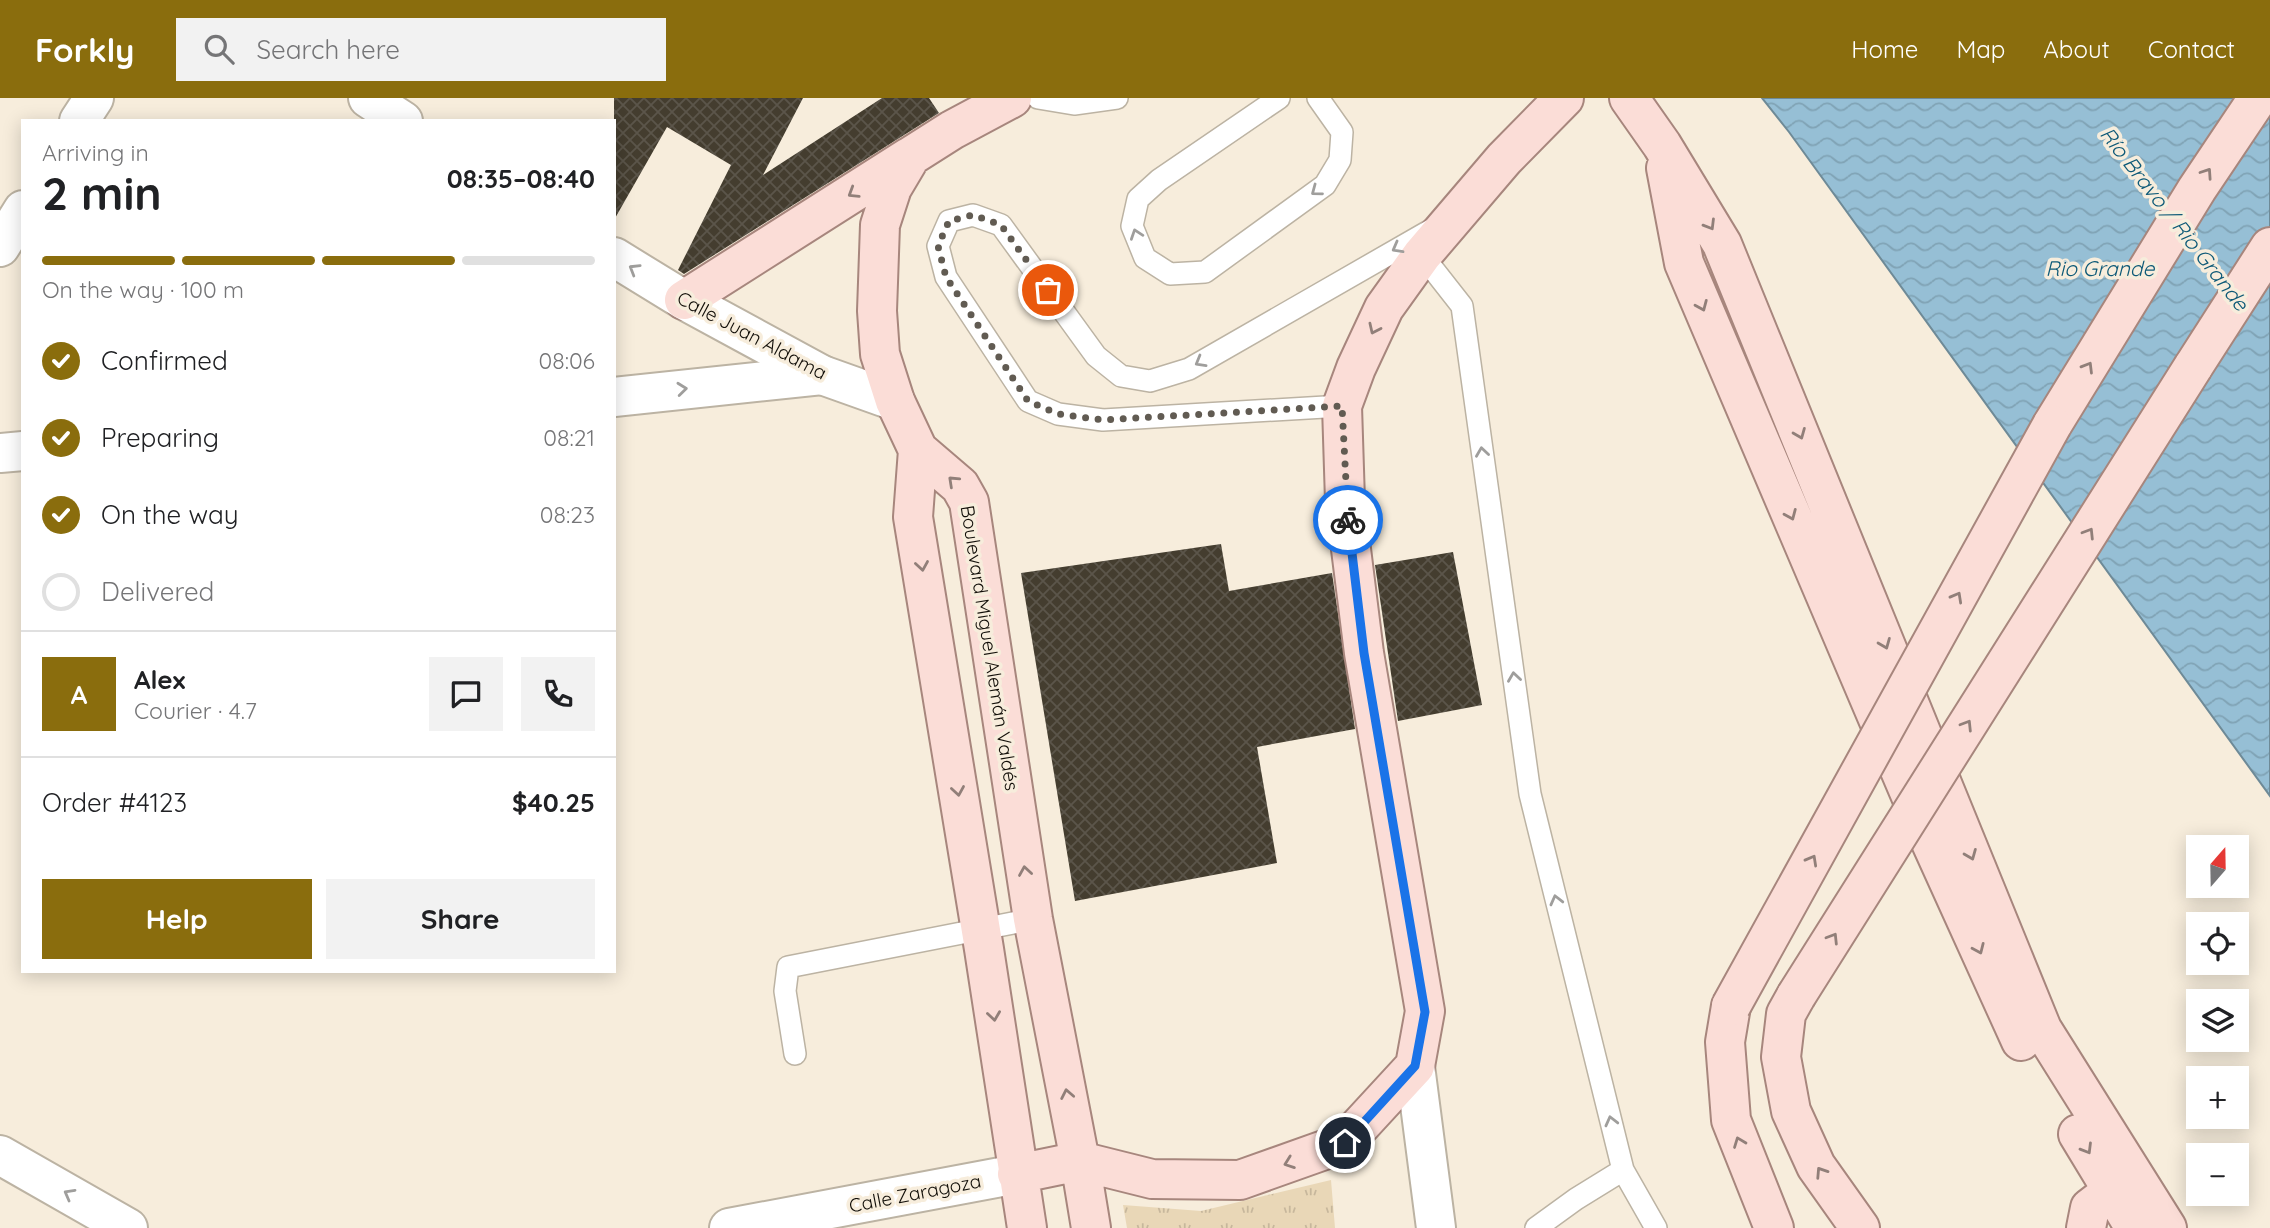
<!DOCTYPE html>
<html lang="en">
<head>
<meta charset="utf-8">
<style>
  :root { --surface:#fff; --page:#f2f2f2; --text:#202124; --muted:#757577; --line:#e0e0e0; --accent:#8a6d0d }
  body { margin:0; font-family:Quicksand,sans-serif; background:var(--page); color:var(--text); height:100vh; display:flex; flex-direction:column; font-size:26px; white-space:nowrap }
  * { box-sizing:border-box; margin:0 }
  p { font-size:23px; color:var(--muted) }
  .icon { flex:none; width:38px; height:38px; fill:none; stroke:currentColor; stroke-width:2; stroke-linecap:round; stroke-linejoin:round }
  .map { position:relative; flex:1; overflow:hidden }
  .drawer { position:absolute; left:21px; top:21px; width:595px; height:854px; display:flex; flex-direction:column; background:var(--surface); border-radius:0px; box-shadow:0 4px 18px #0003 }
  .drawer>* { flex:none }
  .needle { width:46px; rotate:20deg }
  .tools { position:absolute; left:2186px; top:737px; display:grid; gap:14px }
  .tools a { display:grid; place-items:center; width:63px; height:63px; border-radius:0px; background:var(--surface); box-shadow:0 4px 18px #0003; font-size:35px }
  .pin { position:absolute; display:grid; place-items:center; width:60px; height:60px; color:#fff; margin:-30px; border:4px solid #fff; border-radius:50%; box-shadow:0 2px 7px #0007 }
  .courier { position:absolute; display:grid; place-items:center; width:70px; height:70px; margin:-35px; border:5px solid #1a73e8; border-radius:50%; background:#fff; color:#222; box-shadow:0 2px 9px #0007 }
  .summary em { font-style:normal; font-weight:700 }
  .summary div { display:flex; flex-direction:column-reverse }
  .summary { display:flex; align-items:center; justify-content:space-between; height:119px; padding:0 21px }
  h1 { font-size:46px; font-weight:700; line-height:52px }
  .bar { display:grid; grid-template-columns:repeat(4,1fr); gap:10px 7px; align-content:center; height:84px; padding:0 21px }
  .bar i { height:9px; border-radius:5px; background:var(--line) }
  .bar .active { background:var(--accent) }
  .bar p { grid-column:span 4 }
  .line { display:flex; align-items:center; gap:18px; padding:0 21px; border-top:2px solid var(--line) }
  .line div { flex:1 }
  .round { display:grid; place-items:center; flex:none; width:74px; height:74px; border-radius:0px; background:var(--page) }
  ol { padding:0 21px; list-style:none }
  li { display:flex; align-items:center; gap:21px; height:77px }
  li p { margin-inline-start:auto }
  li .icon { padding:7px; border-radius:50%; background:var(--accent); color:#fff; stroke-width:4 }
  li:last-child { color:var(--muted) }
  li i { width:38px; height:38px; border:4px solid var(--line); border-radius:50% }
  .action { display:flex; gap:14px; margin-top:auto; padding:14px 21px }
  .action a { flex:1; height:80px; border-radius:0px; background:var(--accent); color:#fff; font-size:28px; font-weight:700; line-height:80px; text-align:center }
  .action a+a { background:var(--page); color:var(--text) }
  header { display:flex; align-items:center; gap:42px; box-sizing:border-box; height:98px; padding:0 35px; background:var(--accent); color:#fff }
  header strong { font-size:33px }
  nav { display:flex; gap:38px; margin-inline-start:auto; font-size:24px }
  .search { width:490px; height:63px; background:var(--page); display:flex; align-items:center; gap:18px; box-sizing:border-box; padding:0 24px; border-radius:0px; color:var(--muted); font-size:26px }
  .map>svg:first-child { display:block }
  .grass { fill:url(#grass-tufts) }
  .water { fill:url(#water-waves); stroke:#6e8a97; stroke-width:2 }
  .building { fill:url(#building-cross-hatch) }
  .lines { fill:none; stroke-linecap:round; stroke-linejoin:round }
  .lane-casing { stroke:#bcb3a3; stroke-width:24 }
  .street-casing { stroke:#bcb3a3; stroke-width:42 }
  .secondary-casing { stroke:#bcb3a3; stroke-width:42 }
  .primary-casing { stroke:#a7867d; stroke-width:42 }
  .lane { stroke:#fff; stroke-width:21 }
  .street { stroke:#fff; stroke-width:38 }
  .secondary { stroke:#fff; stroke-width:38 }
  .primary { stroke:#fbddd7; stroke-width:38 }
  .primary-bridge-casing { stroke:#a7867d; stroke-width:42; stroke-linecap:butt }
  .primary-bridge { stroke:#fbddd7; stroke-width:38 }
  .oneway { stroke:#917f79 }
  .oneway2 { stroke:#9f9e9c }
  .done { stroke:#615b52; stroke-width:7; stroke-dasharray:0 12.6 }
  .route { stroke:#1a73e8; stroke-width:9 }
  .labels { text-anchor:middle; stroke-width:7; stroke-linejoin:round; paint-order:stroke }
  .street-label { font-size:19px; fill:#100d07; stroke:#f7eddc }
  .water-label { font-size:21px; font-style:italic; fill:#0d5977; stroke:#f7eddc }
</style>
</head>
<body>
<header>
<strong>Forkly</strong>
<div class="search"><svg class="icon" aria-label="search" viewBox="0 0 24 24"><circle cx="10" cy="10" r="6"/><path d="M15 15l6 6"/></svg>Search here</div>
<nav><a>Home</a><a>Map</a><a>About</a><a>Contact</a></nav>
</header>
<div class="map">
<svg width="2270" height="1130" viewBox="0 0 2270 1130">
  <defs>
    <pattern id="grass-tufts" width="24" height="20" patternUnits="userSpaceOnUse" patternTransform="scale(1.75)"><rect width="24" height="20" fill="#e9d7b7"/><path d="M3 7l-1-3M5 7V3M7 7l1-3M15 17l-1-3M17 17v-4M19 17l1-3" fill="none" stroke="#c7b79c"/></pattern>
    <pattern id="water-waves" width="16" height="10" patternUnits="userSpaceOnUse" patternTransform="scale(1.75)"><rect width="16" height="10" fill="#96bfd5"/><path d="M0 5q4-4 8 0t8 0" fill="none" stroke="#80a3b5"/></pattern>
    <pattern id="building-cross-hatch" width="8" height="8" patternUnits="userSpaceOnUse" patternTransform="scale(1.75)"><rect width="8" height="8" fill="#443d2f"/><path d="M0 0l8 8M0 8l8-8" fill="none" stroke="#5b554a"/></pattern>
  </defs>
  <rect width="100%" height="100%" fill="#f7eddc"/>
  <path class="grass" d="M1331,1082L1335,1130H1127L1123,1107L1201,1113Z"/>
  <path class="water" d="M1762,0H2270V698L1789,34Z"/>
  <path class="building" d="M614,0H803L763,77L882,0H929L939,15L684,176L678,172L731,67L667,29L614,122Z
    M1221,446L1229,493L1332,475L1355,631L1257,649L1277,765L1075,803L1021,475Z
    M1453,454L1482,607L1398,623L1375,467Z"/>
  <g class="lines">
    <defs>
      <path id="lane" d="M1038,0L1074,6L1117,0
        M1279,0L1159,82L1138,101L1132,128L1145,160L1170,176L1205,174L1325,87L1340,62L1342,34L1318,0
        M1422,157L1462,208L1530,696L1623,1072L1656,1130
        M1342,308L1103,322L1058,316L1028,303L946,179L938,148L949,123L973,117L1001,127L1096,258L1121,278L1150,283L1189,271L1431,132
        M795,956L785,893L788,869L1033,821
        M1536,1130L1576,1101L1623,1072"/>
      <path id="street" d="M79,23L94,0
        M0,149L23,112
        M614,299L822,277
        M0,355L23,353
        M1415,968L1436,1130"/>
      <path id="secondary" d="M368,0L403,23
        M614,159L684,202L822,277L895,303
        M0,1057L128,1130
        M729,1130L1017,1076"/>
      <path id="primary" d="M1012,0L952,32L911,58L892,90L880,127L877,213L880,256L895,303L918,352L960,388L969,404L1033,821L1080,1063L1091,1130
        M1629,0L1662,47L1722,146L2042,931L2167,1130
        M1666,70L1684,165L1928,738L2021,943
        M684,202L909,59
        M2193,269L2270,149
        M2052,327L2197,91L2258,0
        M918,352L913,419L984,851L1027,1130
        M1796,898L1786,916L1781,959L1791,1013L1816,1068L1860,1130
        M1731,908L1725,944L1731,1022L1774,1130
        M2078,1036L2135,1130
        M1017,1076L1080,1063L1152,1081L1240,1082L1344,1045L1415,968L1425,913L1364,555L1345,403L1342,308L1356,270L1384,210L1422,157L1504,61L1564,0
        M2086,1130L2090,1110L2133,1077"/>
    </defs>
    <use href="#lane" class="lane-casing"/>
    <use href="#street" class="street-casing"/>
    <use href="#secondary" class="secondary-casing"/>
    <use href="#primary" class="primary-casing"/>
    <use href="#lane" class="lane"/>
    <use href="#street" class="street"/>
    <use href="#secondary" class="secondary"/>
    <use href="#primary" class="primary"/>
    <defs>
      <path id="primary-bridge" d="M1796,898L2193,269
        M1731,908L2052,327"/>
    </defs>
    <use href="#primary-bridge" class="primary-bridge-casing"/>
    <use href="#primary-bridge" class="primary-bridge"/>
  </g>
  <defs><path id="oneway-chevron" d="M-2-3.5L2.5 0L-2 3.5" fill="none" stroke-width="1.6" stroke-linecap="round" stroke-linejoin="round" transform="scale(1.75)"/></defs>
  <g class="oneway">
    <use href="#oneway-chevron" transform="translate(2207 75) rotate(-56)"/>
    <use href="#oneway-chevron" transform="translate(853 95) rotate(148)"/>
    <use href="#oneway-chevron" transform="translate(1710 127) rotate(59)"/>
    <use href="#oneway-chevron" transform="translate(1702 208) rotate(67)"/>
    <use href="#oneway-chevron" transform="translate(1374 231) rotate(115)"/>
    <use href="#oneway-chevron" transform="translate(2088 269) rotate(-59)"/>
    <use href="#oneway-chevron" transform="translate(1800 336) rotate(68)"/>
    <use href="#oneway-chevron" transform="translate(953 383) rotate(-137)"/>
    <use href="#oneway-chevron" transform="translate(1791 417) rotate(67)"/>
    <use href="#oneway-chevron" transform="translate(2089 435) rotate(-58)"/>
    <use href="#oneway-chevron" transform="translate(922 468) rotate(81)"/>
    <use href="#oneway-chevron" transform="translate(1957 499) rotate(-61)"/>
    <use href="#oneway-chevron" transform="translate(1885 546) rotate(68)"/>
    <use href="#oneway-chevron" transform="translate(1967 627) rotate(-58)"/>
    <use href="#oneway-chevron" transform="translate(958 693) rotate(81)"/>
    <use href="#oneway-chevron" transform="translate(1971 757) rotate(68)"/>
    <use href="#oneway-chevron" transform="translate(1812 762) rotate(-61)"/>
    <use href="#oneway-chevron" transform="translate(1025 773) rotate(-99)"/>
    <use href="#oneway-chevron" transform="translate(1833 840) rotate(-58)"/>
    <use href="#oneway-chevron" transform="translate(1979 851) rotate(66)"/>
    <use href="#oneway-chevron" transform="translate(994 918) rotate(82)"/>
    <use href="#oneway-chevron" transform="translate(1067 996) rotate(-101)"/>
    <use href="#oneway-chevron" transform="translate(1739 1044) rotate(-111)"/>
    <use href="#oneway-chevron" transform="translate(2087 1051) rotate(59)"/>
    <use href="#oneway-chevron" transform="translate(1289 1065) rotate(160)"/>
    <use href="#oneway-chevron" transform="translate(1821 1074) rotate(-123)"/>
  </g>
  <g class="oneway2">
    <use href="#oneway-chevron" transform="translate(1316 93) rotate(143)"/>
    <use href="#oneway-chevron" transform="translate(1136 136) rotate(-109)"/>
    <use href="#oneway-chevron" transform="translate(1397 150) rotate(151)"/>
    <use href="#oneway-chevron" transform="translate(634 171) rotate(-149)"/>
    <use href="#oneway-chevron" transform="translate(1200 264) rotate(150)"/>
    <use href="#oneway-chevron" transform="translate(682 291) rotate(-6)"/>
    <use href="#oneway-chevron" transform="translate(1482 354) rotate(-98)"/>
    <use href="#oneway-chevron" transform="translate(1514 579) rotate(-98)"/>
    <use href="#oneway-chevron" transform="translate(1556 802) rotate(-104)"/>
    <use href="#oneway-chevron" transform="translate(1611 1023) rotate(-104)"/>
    <use href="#oneway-chevron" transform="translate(69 1096) rotate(-151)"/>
  </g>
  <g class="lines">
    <path class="done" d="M1048,192L1001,127L973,117L949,123L938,148L946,179L1028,303L1058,316L1103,322L1342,308L1348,422"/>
    <path class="route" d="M1345,1045L1415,968L1425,914L1364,555L1348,422"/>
  </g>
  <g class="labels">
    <g class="street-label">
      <text transform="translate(752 237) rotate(28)" y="7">Calle Juan Aldama</text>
      <text transform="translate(990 550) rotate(81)" y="7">Boulevard Miguel Alemán Valdés</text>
      <text transform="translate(915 1095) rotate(-11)" y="7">Calle Zaragoza</text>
    </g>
    <g class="water-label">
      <text transform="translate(2174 121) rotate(52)" y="7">Río Bravo / Rio Grande</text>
      <text x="2100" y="178">Rio Grande</text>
    </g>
  </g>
</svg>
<div class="tools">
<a><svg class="needle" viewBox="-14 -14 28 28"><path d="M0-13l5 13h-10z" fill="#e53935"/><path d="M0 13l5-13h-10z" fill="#757577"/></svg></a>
<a><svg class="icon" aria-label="locate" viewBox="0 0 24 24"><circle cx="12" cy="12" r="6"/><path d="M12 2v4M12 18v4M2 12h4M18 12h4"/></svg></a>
<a><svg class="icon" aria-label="layers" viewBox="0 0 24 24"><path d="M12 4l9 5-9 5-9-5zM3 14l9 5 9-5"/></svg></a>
<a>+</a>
<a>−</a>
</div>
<div class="pin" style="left:1048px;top:192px;background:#ea580c"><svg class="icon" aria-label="bag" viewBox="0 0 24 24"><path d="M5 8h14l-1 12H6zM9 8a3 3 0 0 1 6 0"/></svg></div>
<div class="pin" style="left:1345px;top:1045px;background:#1f2937"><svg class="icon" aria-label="home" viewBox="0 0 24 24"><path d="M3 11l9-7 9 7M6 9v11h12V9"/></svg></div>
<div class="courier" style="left:1348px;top:422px"><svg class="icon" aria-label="bike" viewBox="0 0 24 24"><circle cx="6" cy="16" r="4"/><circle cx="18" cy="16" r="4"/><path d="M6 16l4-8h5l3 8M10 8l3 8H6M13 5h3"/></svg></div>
<section class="drawer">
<div class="summary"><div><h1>2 min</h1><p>Arriving in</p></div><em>08:35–08:40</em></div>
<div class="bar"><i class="active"></i><i class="active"></i><i class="active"></i><i></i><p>On the way · 100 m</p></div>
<ol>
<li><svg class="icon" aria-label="check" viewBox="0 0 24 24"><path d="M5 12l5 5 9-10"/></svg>Confirmed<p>08:06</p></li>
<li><svg class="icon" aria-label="check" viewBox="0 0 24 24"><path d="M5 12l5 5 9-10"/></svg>Preparing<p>08:21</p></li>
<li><svg class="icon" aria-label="check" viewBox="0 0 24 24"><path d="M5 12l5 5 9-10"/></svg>On the way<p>08:23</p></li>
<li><i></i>Delivered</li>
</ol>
<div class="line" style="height:126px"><b class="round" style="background:var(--accent);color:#fff">A</b><div><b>Alex</b><p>Courier · 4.7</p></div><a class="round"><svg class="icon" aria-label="chat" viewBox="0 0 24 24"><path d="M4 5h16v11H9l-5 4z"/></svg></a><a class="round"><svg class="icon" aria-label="phone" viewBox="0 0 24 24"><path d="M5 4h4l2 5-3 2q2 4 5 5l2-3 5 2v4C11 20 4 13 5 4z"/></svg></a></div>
<div class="line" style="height:91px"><div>Order #4123</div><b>$40.25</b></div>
<div class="action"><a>Help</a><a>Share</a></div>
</section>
</div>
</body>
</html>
